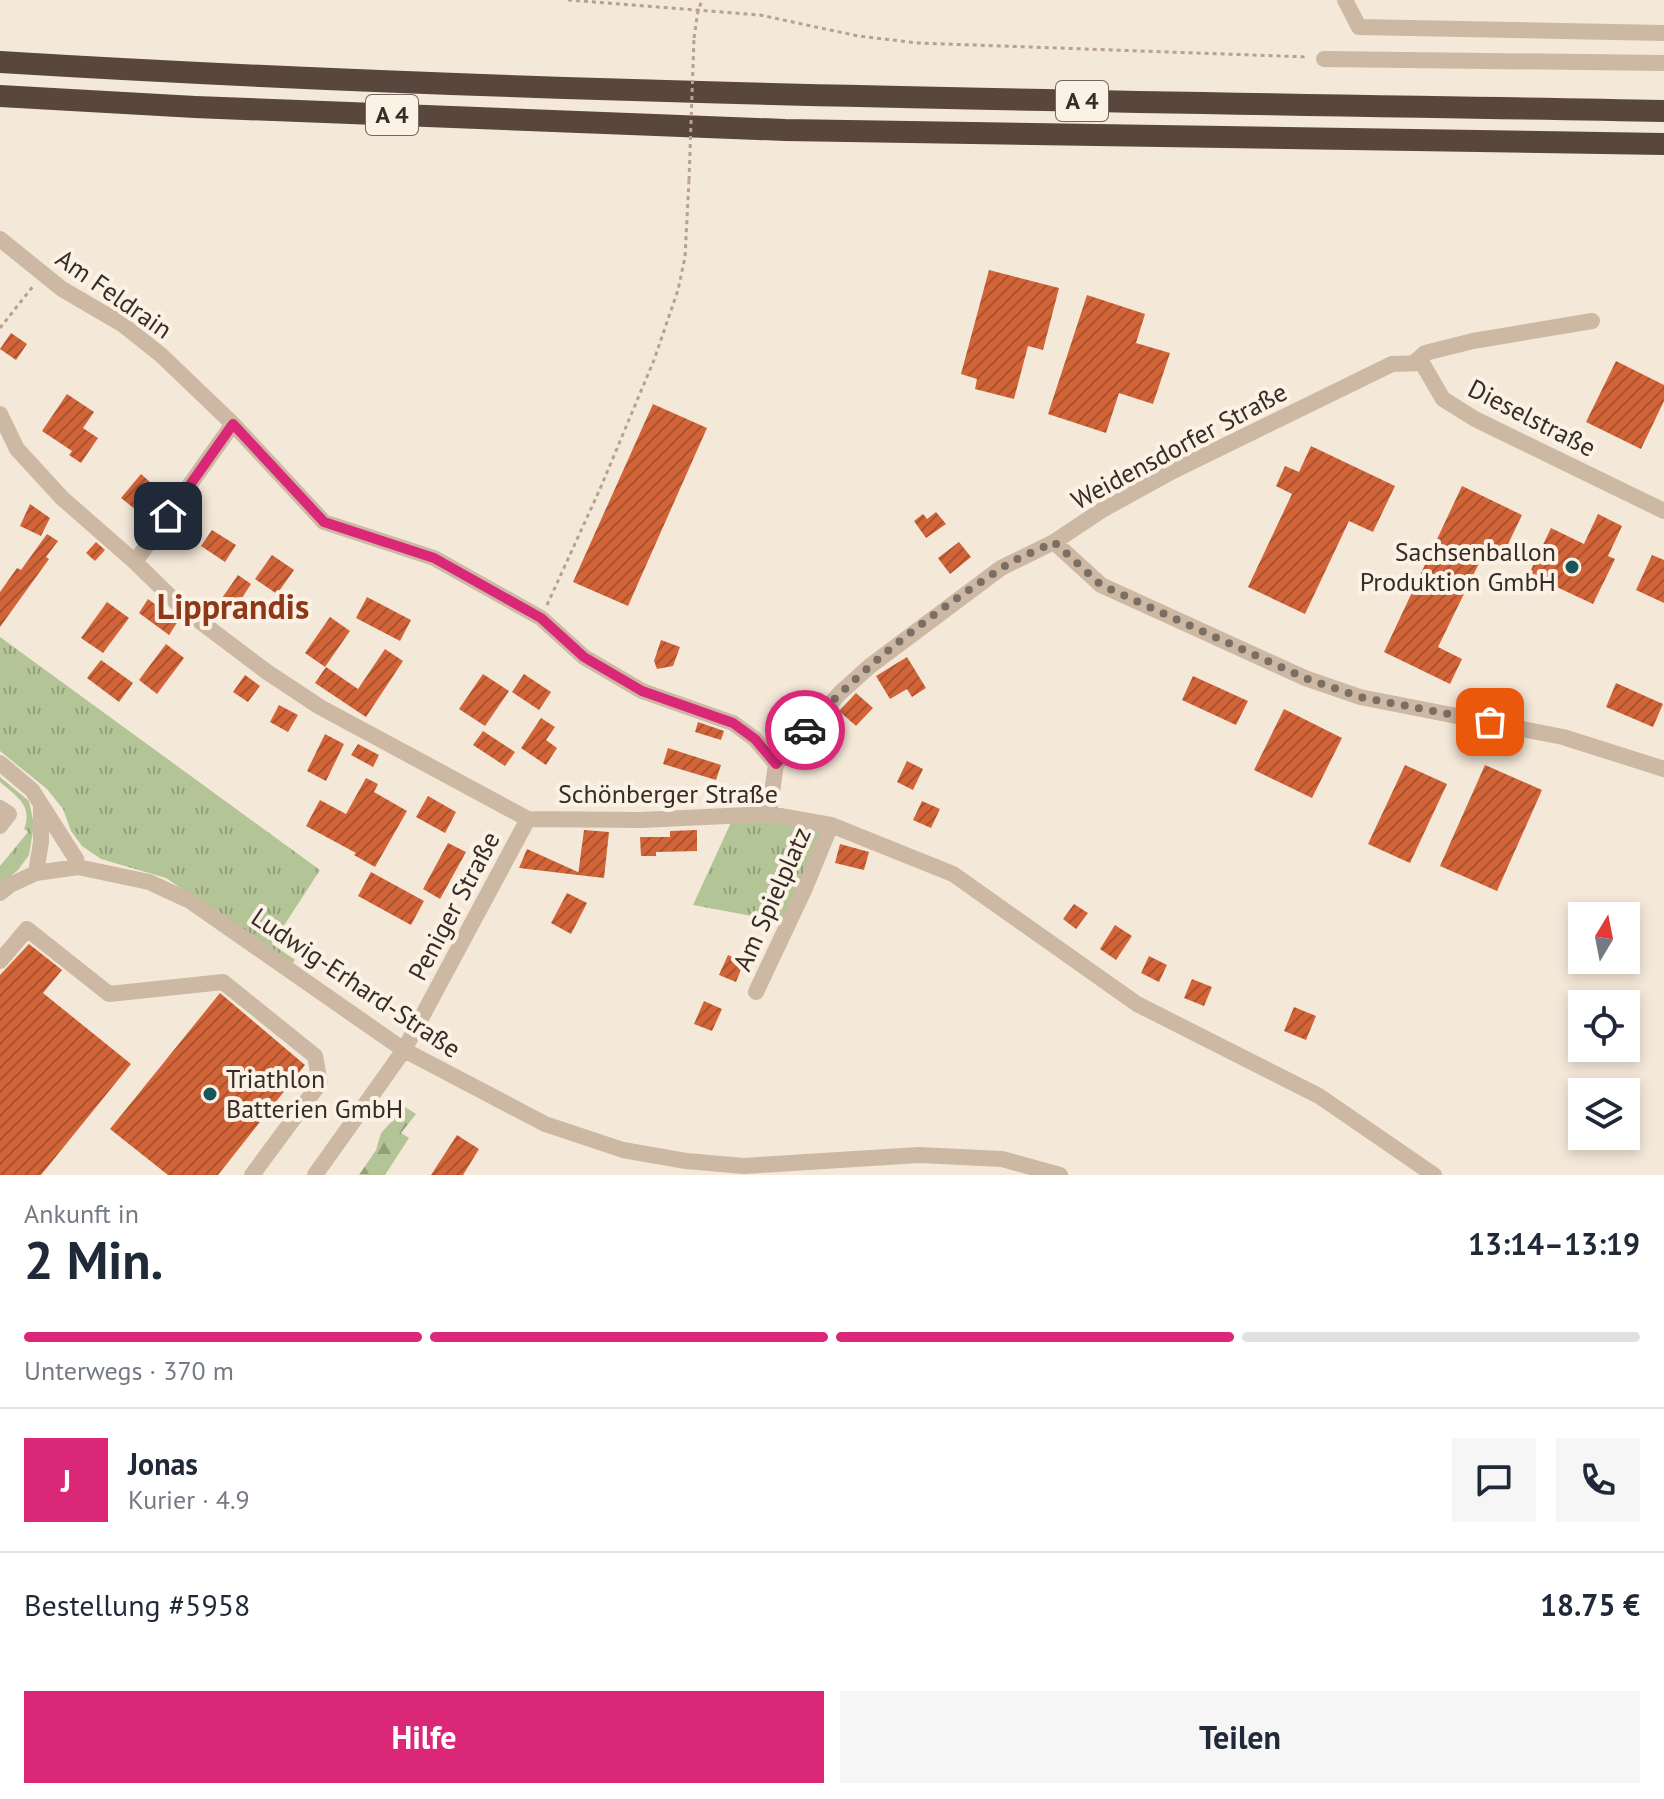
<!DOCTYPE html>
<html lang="de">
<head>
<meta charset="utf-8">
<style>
  :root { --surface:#fff; --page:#f6f6f7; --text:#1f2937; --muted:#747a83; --line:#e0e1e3; --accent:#db2777 }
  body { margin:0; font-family:"PT Sans",sans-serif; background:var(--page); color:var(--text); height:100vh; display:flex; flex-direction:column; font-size:30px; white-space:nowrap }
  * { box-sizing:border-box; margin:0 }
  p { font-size:26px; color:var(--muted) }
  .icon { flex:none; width:44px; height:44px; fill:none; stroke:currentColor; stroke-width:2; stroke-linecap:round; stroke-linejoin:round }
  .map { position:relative; height:1175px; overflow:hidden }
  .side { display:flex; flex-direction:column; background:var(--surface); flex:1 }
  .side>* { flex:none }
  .needle { width:52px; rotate:10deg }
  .buttons { position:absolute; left:1568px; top:902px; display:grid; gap:16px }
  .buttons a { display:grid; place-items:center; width:72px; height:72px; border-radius:0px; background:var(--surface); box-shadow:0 4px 12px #0003; font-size:40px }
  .pin { position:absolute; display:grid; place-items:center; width:68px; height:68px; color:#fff; margin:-34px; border-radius:16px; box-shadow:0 4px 12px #0006 }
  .courier { position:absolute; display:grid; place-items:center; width:80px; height:80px; margin:-40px; border:6px solid #db2777; border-radius:50%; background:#fff; color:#222; box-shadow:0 2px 10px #0007 }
  .head em { font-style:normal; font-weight:700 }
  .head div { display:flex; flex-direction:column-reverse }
  .head { display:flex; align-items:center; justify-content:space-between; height:136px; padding:0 24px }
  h1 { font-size:52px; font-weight:700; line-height:60px }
  .bar { display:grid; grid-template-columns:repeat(4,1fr); gap:12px 8px; align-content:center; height:96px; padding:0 24px }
  .bar i { height:10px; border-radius:6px; background:var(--line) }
  .bar .active { background:var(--accent) }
  .bar p { grid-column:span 4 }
  .line { display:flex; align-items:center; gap:20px; padding:0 24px; border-top:2px solid var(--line) }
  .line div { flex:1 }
  .round { display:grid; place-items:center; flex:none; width:84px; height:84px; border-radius:0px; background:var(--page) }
  .cta { display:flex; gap:16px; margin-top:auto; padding:16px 24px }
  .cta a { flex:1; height:92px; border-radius:0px; background:var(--accent); color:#fff; font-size:32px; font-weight:700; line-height:92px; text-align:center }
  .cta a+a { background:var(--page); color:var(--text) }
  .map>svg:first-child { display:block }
  .grass { fill:url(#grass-tufts) }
  .forest { fill:url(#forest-firs) }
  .building { fill:url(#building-hatch) }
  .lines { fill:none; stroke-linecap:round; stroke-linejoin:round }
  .path { stroke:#b9a28d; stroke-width:3; stroke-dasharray:4 4; stroke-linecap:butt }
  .minor { stroke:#cdb8a3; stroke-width:16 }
  .highway { stroke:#59463c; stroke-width:22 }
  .path-bridge { stroke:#b9a28d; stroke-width:3; stroke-dasharray:4 4; stroke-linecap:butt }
  .done { stroke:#7a6e65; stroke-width:8; stroke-dasharray:0 14.4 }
  .route { stroke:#db2777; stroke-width:10 }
  .poi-dot { fill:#17565d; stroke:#fbf2e5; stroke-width:3 }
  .labels { text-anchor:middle; stroke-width:8; stroke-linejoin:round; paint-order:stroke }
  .shield { fill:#fbf2e5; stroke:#72675f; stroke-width:2 }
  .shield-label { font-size:24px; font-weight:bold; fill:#382c26 }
  .street-label { font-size:26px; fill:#382c26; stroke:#fbf2e5 }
  .poi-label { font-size:26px; fill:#382c26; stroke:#fbf2e5; text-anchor:end }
  .district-label { font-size:34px; font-weight:bold; fill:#8f3817; stroke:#fbf2e5 }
</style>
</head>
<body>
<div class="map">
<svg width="1664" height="1175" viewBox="0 0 1664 1175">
  <defs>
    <pattern id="grass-tufts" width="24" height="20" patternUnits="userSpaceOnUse" patternTransform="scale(2)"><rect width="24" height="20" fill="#b3c497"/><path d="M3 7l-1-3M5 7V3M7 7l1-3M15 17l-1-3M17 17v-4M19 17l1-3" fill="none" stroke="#939f7b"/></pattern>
    <pattern id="forest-firs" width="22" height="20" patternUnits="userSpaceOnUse" patternTransform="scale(2)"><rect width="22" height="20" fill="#b3c497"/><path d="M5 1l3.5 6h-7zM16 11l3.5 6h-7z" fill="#939f7b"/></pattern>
    <pattern id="building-hatch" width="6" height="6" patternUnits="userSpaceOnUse" patternTransform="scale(2)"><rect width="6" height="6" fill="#d26438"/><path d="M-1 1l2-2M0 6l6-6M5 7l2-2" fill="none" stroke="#ab532f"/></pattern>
  </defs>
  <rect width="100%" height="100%" fill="#f4e8d9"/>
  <path class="grass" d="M0,637L320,870L272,944L295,960L292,964L166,878L101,859L82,846L71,831L63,809L47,789L0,751Z
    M0,777L29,801L34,825L29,855L18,870L0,885V866L28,832L24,829C33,805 17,797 0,782Z
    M734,816L831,825L789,923L693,905Z"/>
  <path class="forest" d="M405,1107L416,1114L401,1133L409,1138L385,1175H359L376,1150L381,1133Z"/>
  <path class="building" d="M989,270L1059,288L1043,350L1028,346L1014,399L975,389L977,379L961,374Z
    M1087,295L1145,314L1136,343L1170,353L1153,404L1119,393L1106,433L1048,414Z
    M11,333L27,344L16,360L0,349Z
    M1616,361L1664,385V401L1641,449L1586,422Z
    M67,394L94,412L83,428L98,438L81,463L69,455L72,451L42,431Z
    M653,404L707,428L628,606L573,582Z
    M1311,446L1395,486L1373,532L1349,521L1305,614L1248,587L1292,494L1276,486L1285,466L1299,472Z
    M141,474L150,482L147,486L157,493L140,513L121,498Z
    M1462,486L1522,515L1500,561L1484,553L1438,647L1462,659L1450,684L1384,652Z
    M30,504L50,518L41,536L20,526Z
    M149,509L155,514L141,534L134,528Z
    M936,512L946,524L926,538L914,521L923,514L927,519Z
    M1598,514L1622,526L1608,556L1615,559L1593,604L1529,574L1551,528L1584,544Z
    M212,530L236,545L225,562L201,546Z
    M47,534L58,541L46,557L49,559L0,627V592L17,568L21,570Z
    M96,542L105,550L95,561L86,553Z
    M959,542L971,557L950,574L938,558Z
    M272,555L294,570L277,594L255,579Z
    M1652,555L1664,560V603L1636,590Z
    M238,575L251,584L236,607L222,598Z
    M367,597L411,620L400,641L356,618Z
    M148,599L178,621L169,635L139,613Z
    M107,602L129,618L103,653L81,638Z
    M330,617L350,631L325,667L305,653Z
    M661,640L680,647L673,666L657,669L654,661Z
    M166,644L184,658L157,694L139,680Z
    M385,649L403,661L366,717L315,683L326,667L358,689Z
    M907,657L926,688L912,697L907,689L890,699L876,676Z
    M101,660L133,683L119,702L87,678Z
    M483,674L509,691L485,726L459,709Z
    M524,674L551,692L539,710L512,692Z
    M245,675L260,686L248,702L233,692Z
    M1193,676L1248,701L1236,725L1182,700Z
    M1616,683L1663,704L1653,727L1606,707Z
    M856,693L873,708L856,726L839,711Z
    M279,705L298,715L288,732L270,722Z
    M1284,709L1342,738L1312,798L1254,770Z
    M541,718L555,727L546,740L557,748L546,765L521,748Z
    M698,722L724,731L721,740L695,732Z
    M483,731L515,752L505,766L473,745Z
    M325,734L344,744L326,781L307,771Z
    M358,744L379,755L373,767L351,755Z
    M668,748L721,765L716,780L663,764Z
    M907,761L923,769L913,790L897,782Z
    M1405,765L1447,784L1410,863L1368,844Z
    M1485,765L1542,790L1497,891L1440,866Z
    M366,778L378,784L374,792L407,811L375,867L354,855L356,853L306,826L320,800L346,814Z
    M428,796L456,812L445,833L416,817Z
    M922,801L940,809L931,828L913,820Z
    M584,830L609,832L604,878L578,875Z
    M697,830V851L656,852V856H641L640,837H670V831Z
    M448,843L466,852L440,899L423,889Z
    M840,844L869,852L864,870L835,863Z
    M527,849L578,872V875L519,868Z
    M371,872L424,901L411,925L358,896Z
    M567,893L587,903L571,934L551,923Z
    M1074,904L1088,913L1076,929L1063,919Z
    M1115,925L1132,936L1116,960L1100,949Z
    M29,944L62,970L43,993L131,1064L41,1175H0V975Z
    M728,955L744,962L736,982L719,975Z
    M1149,956L1167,965L1159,982L1141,973Z
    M1192,979L1212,987L1204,1006L1184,998Z
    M220,993L305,1065L218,1175H168L110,1129Z
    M704,1001L722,1009L712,1031L694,1024Z
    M1294,1007L1316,1016L1306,1040L1284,1031Z
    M457,1135L479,1149L463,1175H431Z"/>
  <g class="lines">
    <path class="path" d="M568,0L760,15L858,36L918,43L1308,57
      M694,38L698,11L702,0
      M0,328L34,285
      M547,605L600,489L654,360L678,290L685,257L689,180"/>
    <path class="minor" d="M1345,0L1359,27L1664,33
      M1324,59L1664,63
      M0,239L62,289L122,324L161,355L233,424L324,522L434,558L541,618L584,657L642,691L733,723L755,739L776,764
      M1415,362L1425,353L1473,341L1592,321
      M0,414L17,449L62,498L135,562L181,607L267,672L320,707L528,819L641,820L769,814L831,825L953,874L1137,1004L1319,1096L1434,1175
      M1054,542L1101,585L1305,678L1360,697L1563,737L1664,769
      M135,562L233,424
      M0,763L32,790L76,859L78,867
      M0,808L9,814L0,826
      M769,814L776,764L840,693L870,666L1001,568L1054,542L1102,510L1173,471L1392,364L1422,363L1443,399L1475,419L1664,511
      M36,873L41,842V806
      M0,893L10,885L36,873L78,867L149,882L190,901L404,1050L545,1124L623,1150L686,1161L744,1166L919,1155L1002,1159L1060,1175
      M0,961L27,929L109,994L223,982L315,1056L320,1083L252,1175
      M756,992L805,888L831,825
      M315,1175L404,1050L528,819"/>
    <path class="highway" d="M0,62C554,96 1109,101 1664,111
      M0,96L195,107L785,130L1664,144"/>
    <path class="path-bridge" d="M689,180L694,38"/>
  </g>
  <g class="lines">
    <path class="done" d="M805,730C861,668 929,615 999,570C1016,558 1036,551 1054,542L1101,585L1305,678L1360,697L1490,722"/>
    <path class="route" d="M168,516L233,424L324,522L434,558L541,618L584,657L642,691L733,723L755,739L776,764L805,730"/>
  </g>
  <g class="poi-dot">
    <circle cx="1572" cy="567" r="8"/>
    <circle cx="210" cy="1094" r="8"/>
  </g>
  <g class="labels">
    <g class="shield">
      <rect x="1056" y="81" width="52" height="40" rx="6"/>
      <rect x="366" y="95" width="52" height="40" rx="6"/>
    </g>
    <g class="shield-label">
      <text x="1082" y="109">A 4</text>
      <text x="392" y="123">A 4</text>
    </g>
    <g class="street-label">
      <text transform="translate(114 294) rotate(35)" y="9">Am Feldrain</text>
      <text transform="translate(1532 418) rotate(27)" y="9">Dieselstraße</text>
      <text transform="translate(1179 446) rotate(-28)" y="9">Weidensdorfer Straße</text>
      <text x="668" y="803">Schönberger Straße</text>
      <text transform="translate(772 899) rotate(-66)" y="9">Am Spielplatz</text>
      <text transform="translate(454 906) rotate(-62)" y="9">Peniger Straße</text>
      <text transform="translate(356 983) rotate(34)" y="9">Ludwig-Erhard-Straße</text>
    </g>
    <g class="poi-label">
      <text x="1556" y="561">Sachsenballon<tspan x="1556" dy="30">Produktion GmbH</tspan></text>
      <text x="226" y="1088" text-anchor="start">Triathlon<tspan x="226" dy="30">Batterien GmbH</tspan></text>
    </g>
    <g class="district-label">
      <text x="233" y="619">Lipprandis</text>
    </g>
  </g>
</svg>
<div class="buttons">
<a><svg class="needle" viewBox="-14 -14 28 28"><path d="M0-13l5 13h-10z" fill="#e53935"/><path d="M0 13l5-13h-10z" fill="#747a83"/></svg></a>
<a><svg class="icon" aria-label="locate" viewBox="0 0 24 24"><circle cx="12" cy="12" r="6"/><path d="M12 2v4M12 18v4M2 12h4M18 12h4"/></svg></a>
<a><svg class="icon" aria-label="layers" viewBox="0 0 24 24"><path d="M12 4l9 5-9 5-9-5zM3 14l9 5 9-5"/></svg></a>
</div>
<div class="pin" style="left:1490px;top:722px;background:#ea580c"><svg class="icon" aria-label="bag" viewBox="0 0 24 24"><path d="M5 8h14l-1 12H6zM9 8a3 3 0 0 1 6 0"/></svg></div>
<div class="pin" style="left:168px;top:516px;background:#1f2937"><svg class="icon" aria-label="home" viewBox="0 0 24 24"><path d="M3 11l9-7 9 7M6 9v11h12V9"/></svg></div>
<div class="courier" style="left:805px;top:730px"><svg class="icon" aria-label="car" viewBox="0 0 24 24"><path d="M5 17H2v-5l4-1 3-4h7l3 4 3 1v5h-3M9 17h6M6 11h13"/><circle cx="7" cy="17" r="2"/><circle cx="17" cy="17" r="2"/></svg></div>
</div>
<section class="side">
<div class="head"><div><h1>2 Min.</h1><p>Ankunft in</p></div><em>13:14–13:19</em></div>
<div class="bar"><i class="active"></i><i class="active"></i><i class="active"></i><i></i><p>Unterwegs · 370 m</p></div>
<div class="line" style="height:144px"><b class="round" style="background:var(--accent);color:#fff">J</b><div><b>Jonas</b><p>Kurier · 4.9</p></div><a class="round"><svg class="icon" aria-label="chat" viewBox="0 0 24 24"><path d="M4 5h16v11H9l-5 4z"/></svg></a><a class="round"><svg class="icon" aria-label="phone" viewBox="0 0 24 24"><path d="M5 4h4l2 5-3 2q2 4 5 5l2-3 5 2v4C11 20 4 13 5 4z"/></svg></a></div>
<div class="line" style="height:104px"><div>Bestellung #5958</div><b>18.75 €</b></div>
<div class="cta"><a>Hilfe</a><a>Teilen</a></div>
</section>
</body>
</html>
